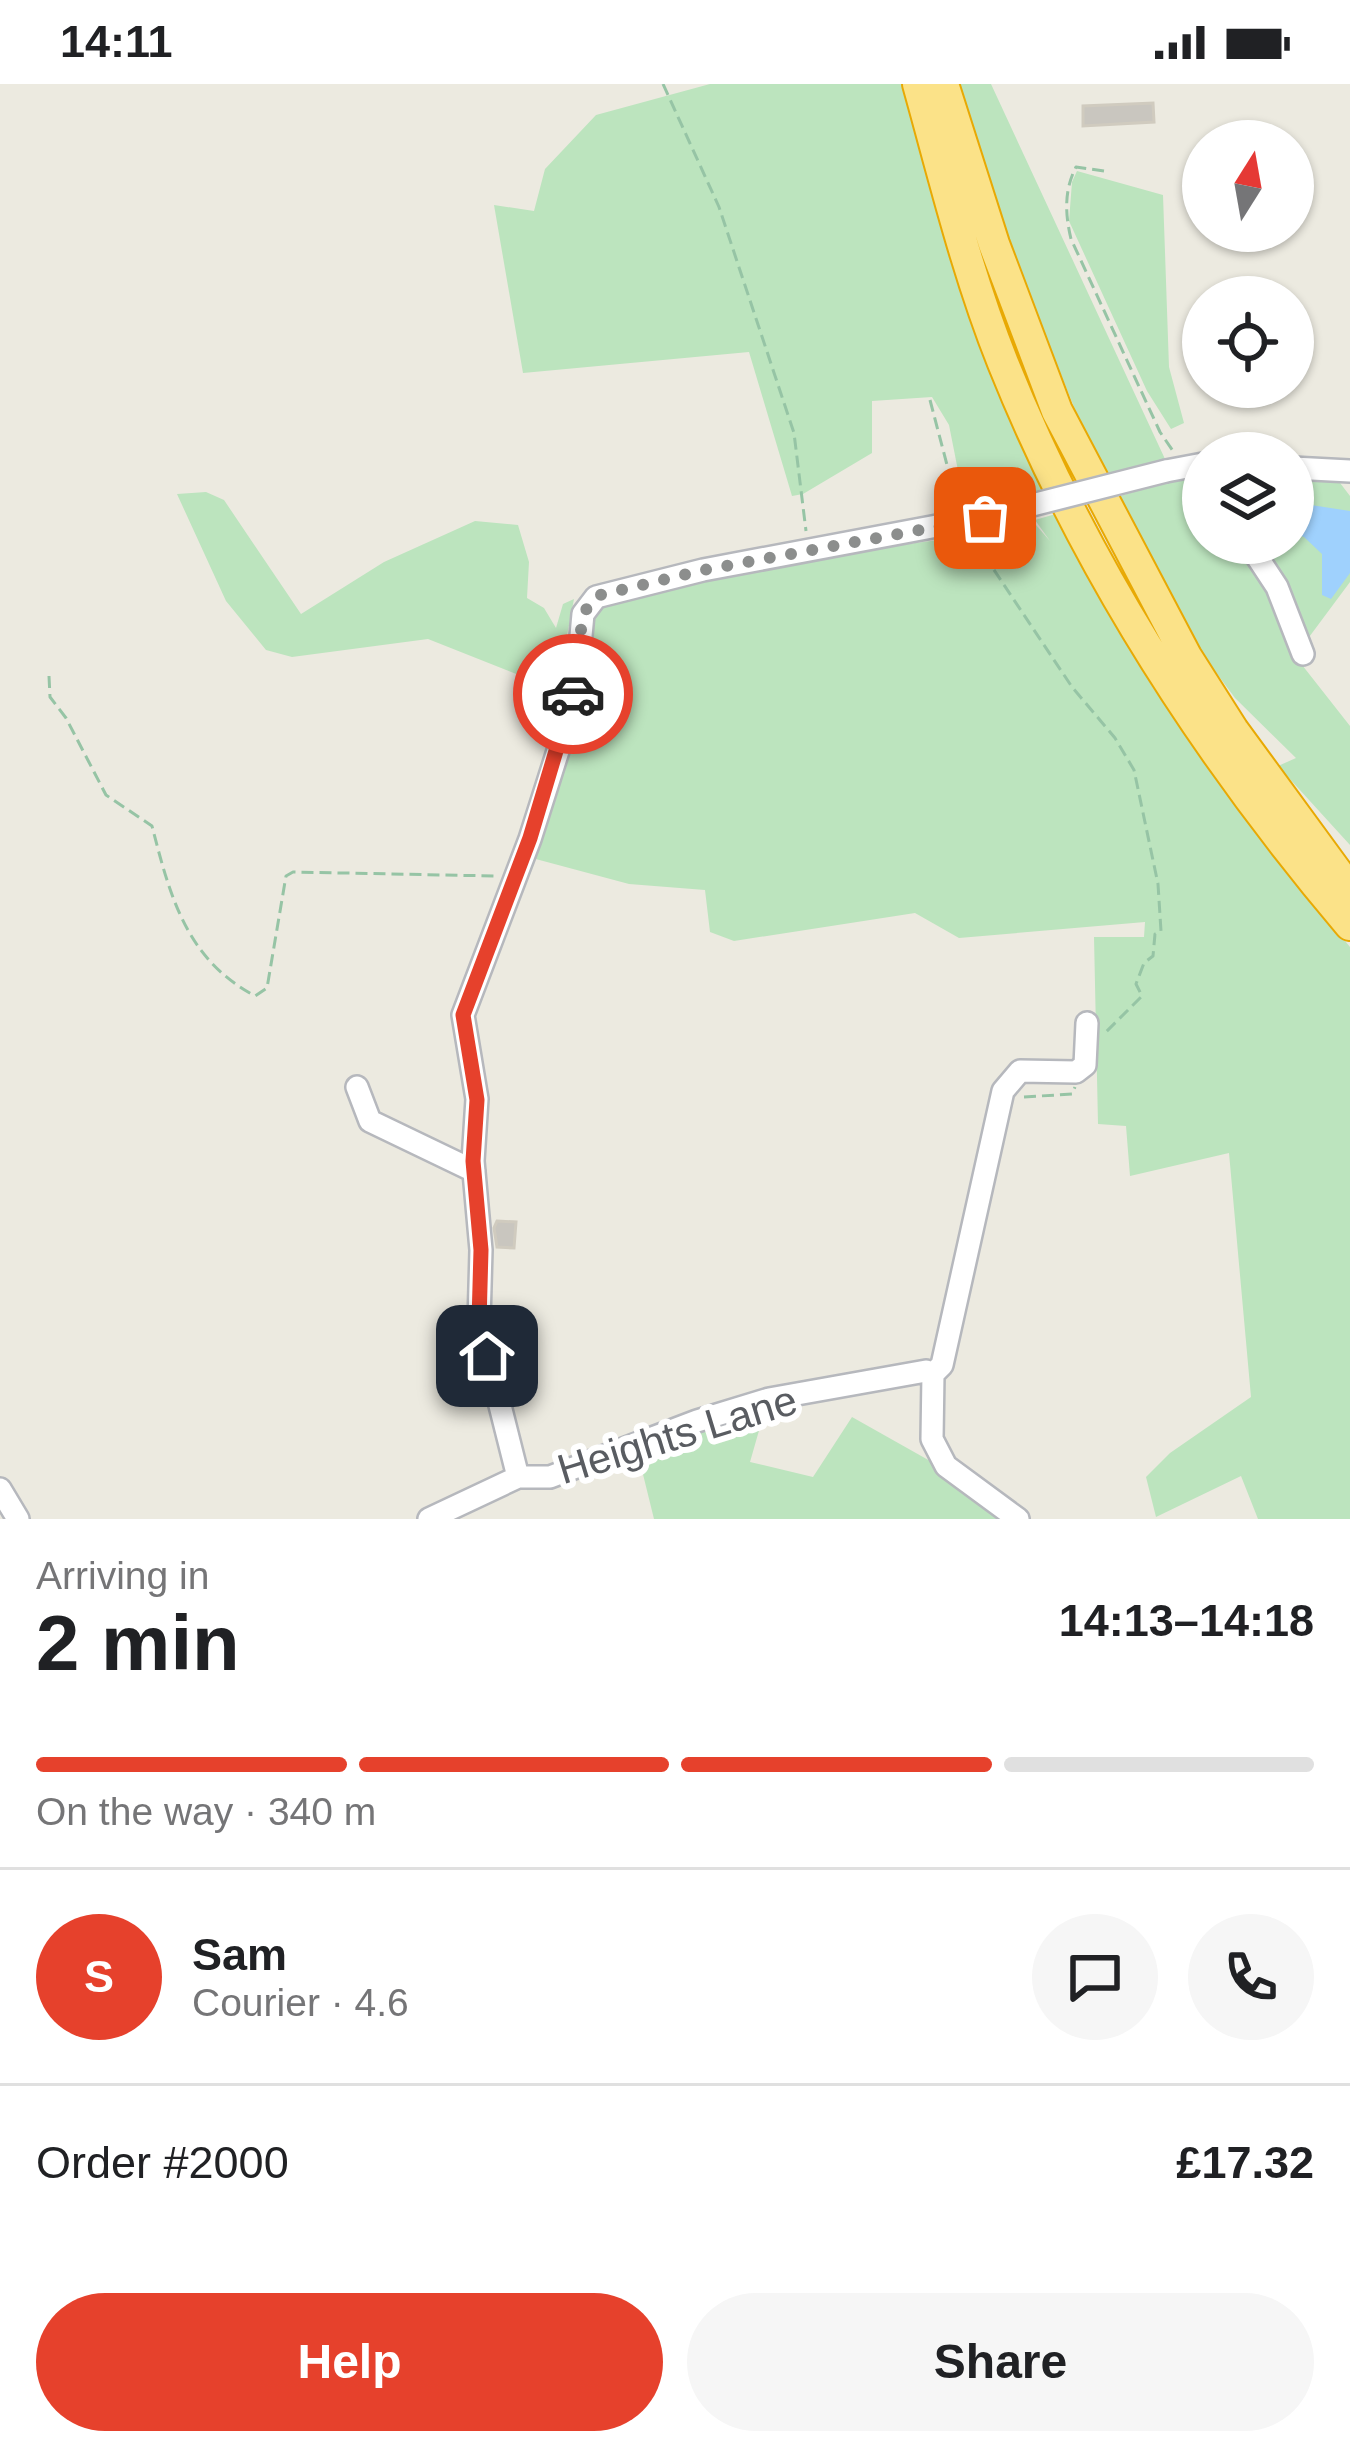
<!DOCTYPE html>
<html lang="en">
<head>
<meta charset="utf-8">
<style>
  :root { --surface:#fff; --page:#f6f6f6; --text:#202124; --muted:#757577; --line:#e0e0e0; --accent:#e6412c }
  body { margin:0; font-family:Helvetica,sans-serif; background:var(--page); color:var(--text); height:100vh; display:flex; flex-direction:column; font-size:45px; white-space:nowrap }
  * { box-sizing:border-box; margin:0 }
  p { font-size:39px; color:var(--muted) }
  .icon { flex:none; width:66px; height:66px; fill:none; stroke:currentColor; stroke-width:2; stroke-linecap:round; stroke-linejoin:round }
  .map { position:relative; height:1435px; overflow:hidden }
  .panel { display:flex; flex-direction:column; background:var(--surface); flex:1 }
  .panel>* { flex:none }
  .needle { width:78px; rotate:11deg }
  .controls { position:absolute; left:1182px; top:36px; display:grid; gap:24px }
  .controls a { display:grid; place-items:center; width:132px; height:132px; border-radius:50%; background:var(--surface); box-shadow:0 3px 9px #0004; font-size:60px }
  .pin { position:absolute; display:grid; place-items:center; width:102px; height:102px; color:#fff; margin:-51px; border-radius:24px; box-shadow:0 6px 18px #0006 }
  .courier { position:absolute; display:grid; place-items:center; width:120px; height:120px; margin:-60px; border:9px solid #e6412c; border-radius:50%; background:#fff; color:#222; box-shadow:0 3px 15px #0007 }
  .headline em { font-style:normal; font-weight:800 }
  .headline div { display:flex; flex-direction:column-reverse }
  .headline { display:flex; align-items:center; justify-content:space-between; height:204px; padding:0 36px }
  h1 { font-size:78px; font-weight:800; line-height:90px }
  .bar { display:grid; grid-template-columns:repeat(4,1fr); gap:18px 12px; align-content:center; height:144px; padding:0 36px }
  .bar i { height:15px; border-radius:9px; background:var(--line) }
  .bar .current { background:var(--accent) }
  .bar p { grid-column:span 4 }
  .line { display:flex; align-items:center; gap:30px; padding:0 36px; border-top:3px solid var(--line) }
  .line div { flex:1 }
  .round { display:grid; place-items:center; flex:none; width:126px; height:126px; border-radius:63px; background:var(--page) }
  .primary-button { display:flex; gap:24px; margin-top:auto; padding:24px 36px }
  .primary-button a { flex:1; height:138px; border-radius:72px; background:var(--accent); color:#fff; font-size:48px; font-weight:800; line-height:138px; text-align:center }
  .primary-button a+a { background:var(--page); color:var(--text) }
  .status { display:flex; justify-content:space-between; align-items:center; height:84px; padding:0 60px; background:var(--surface); direction:ltr }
  .status svg { height:33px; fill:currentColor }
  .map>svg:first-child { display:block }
  .green { fill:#bce4be }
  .water { fill:#9fd1fd }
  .building { fill:#c9c6bf; stroke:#d0cbbf; stroke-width:3 }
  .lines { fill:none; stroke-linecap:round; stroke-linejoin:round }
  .minor-casing { stroke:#b6b8bd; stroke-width:26 }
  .highway-casing { stroke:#e8a904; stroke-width:34 }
  .path { stroke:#96c4a5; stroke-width:3; stroke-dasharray:12 6; stroke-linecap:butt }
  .minor { stroke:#fff; stroke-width:21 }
  .highway { stroke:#fbe288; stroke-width:30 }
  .minor-bridge-casing { stroke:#b6b8bd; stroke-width:26; stroke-linecap:butt }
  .minor-bridge { stroke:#fff; stroke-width:21 }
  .done { stroke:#8c8e8d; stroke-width:12; stroke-dasharray:0 21.6 }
  .route { stroke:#e6412c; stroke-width:15 }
  .labels { text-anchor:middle; stroke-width:12; stroke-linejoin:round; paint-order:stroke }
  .street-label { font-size:42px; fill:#595c61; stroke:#fff }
</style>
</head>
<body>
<div class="status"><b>14:11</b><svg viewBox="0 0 49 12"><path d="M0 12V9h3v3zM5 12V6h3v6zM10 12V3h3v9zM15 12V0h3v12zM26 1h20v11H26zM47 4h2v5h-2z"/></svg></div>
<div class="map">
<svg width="1350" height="1435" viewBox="0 0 1350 1435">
  <rect width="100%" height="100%" fill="#eceae0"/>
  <path class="green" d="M710,0H902L951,167L1044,407L966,427L949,341L932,313L872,317V369L803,410L792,412L749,268L523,289L494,121L534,127L545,85L596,31Z
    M959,0H991L1165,375L1102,392L991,118Z
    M1077,87L1163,111L1169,283L1184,339L1171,345L1147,307L1069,137L1072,98Z
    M1203,387V459H1293V389L1334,391L1350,412V498L1295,572L1350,642V761L1278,682L1296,674L1235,614L1209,579L1107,416Z
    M206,408L224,416L301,530L384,478L475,437L518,441L529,478L527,514L544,524L556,544L563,520L574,515L565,562L567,610L428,555L292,573L266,566L226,517L177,410Z
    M1059,429L1153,604L1248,738L1350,863V1435H1258L1241,1392L1156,1433L1146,1393L1170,1369L1251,1313L1229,1069L1130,1092L1126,1042L1098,1040L1094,853H1144L1145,838L959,854L915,829L734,857L710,848L705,806L629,800L532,774L592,536L602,521C713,484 831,470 946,455C978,451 1004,439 1036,441L1050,457L1035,436Z
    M766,1322L750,1378L813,1393L852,1333L939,1382L1011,1435H654L637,1366Z"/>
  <path class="water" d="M1311,421L1350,427V489L1331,515L1322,511V470L1304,453L1293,449V422Z"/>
  <path class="building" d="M1153,19L1154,38L1083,42V22Z
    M497,1137L516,1138L514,1164L497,1163L494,1144Z
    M526,1252L532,1286L520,1290V1280L506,1282L502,1259Z"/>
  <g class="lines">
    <defs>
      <path id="minor" d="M1293,384L1350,387
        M1166,387L1203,380
        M1248,459L1277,503L1303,570
        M357,1003L370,1037L474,1087
        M933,1290L942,1281L1003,1007L1020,987L1076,988L1085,981L1087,939
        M933,1290L932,1355L946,1382L1018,1435
        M518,1393L479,1238L481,1166L473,1077L477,1015L463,931L530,755L564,648L578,584L583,530L596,513L703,486L985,433
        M0,1405L18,1435
        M429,1435L518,1393H550L697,1337L769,1315L926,1287L933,1290"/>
      <path id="highway" d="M918,0C944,93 967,189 1003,279C1086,486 1206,671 1350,841
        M943,0L994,160L1057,327L1186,572L1233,646L1350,806"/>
    </defs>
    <use href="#minor" class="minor-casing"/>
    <use href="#highway" class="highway-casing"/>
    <path class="path" d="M663,0L719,123L794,349L806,447
      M1104,87L1076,83C1064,106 1065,130 1071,155L1160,348L1173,367
      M930,316L957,419
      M974,456L1072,603L1115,654L1134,686L1158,800L1161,847L1155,850L1153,872L1144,879L1136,900L1142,912L1106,948
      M49,592L50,613L66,634L106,711L152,742C170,812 186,875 255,912L267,904L286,792L293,788L495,792
      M1024,1013L1072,1010L1075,1003"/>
    <use href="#minor" class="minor"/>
    <use href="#highway" class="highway"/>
    <defs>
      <path id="minor-bridge" d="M985,433L1166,387"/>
    </defs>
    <use href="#minor-bridge" class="minor-bridge-casing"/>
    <use href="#minor-bridge" class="minor-bridge"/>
  </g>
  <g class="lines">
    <path class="done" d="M573,610L583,530L596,512L704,486L985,434"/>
    <path class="route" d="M487,1272L479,1238L481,1166L473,1077L477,1016L463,931L530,754L573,610"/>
  </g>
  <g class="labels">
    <g class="street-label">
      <text transform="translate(677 1350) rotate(-17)" y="15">Heights Lane</text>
    </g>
  </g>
</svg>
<div class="controls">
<a><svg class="needle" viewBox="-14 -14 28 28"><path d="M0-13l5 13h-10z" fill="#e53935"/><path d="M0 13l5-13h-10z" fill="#757577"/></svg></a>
<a><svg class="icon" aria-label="locate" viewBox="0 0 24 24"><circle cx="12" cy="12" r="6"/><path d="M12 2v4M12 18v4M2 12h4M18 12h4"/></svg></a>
<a><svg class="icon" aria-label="layers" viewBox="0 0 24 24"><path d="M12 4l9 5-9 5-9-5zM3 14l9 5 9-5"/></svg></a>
</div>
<div class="pin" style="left:985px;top:434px;background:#ea580c"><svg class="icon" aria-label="bag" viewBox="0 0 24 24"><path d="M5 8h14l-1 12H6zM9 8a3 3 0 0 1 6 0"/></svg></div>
<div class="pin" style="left:487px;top:1272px;background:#1f2937"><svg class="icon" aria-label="home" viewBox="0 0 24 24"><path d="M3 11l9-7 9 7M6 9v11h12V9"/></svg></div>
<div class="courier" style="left:573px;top:610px"><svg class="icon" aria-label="car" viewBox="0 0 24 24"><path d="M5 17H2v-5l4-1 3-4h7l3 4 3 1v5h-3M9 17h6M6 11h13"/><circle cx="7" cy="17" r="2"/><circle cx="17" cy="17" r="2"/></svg></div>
</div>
<section class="panel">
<div class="headline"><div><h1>2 min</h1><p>Arriving in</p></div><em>14:13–14:18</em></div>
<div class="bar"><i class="current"></i><i class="current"></i><i class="current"></i><i></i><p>On the way · 340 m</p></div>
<div class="line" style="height:216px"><b class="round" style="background:var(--accent);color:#fff">S</b><div><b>Sam</b><p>Courier · 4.6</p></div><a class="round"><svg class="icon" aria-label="chat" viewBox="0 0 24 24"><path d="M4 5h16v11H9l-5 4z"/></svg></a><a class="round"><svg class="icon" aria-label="phone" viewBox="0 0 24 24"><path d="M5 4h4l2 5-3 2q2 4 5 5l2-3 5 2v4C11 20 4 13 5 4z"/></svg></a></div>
<div class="line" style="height:156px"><div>Order #2000</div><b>£17.32</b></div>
<div class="primary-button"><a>Help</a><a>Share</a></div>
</section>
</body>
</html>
